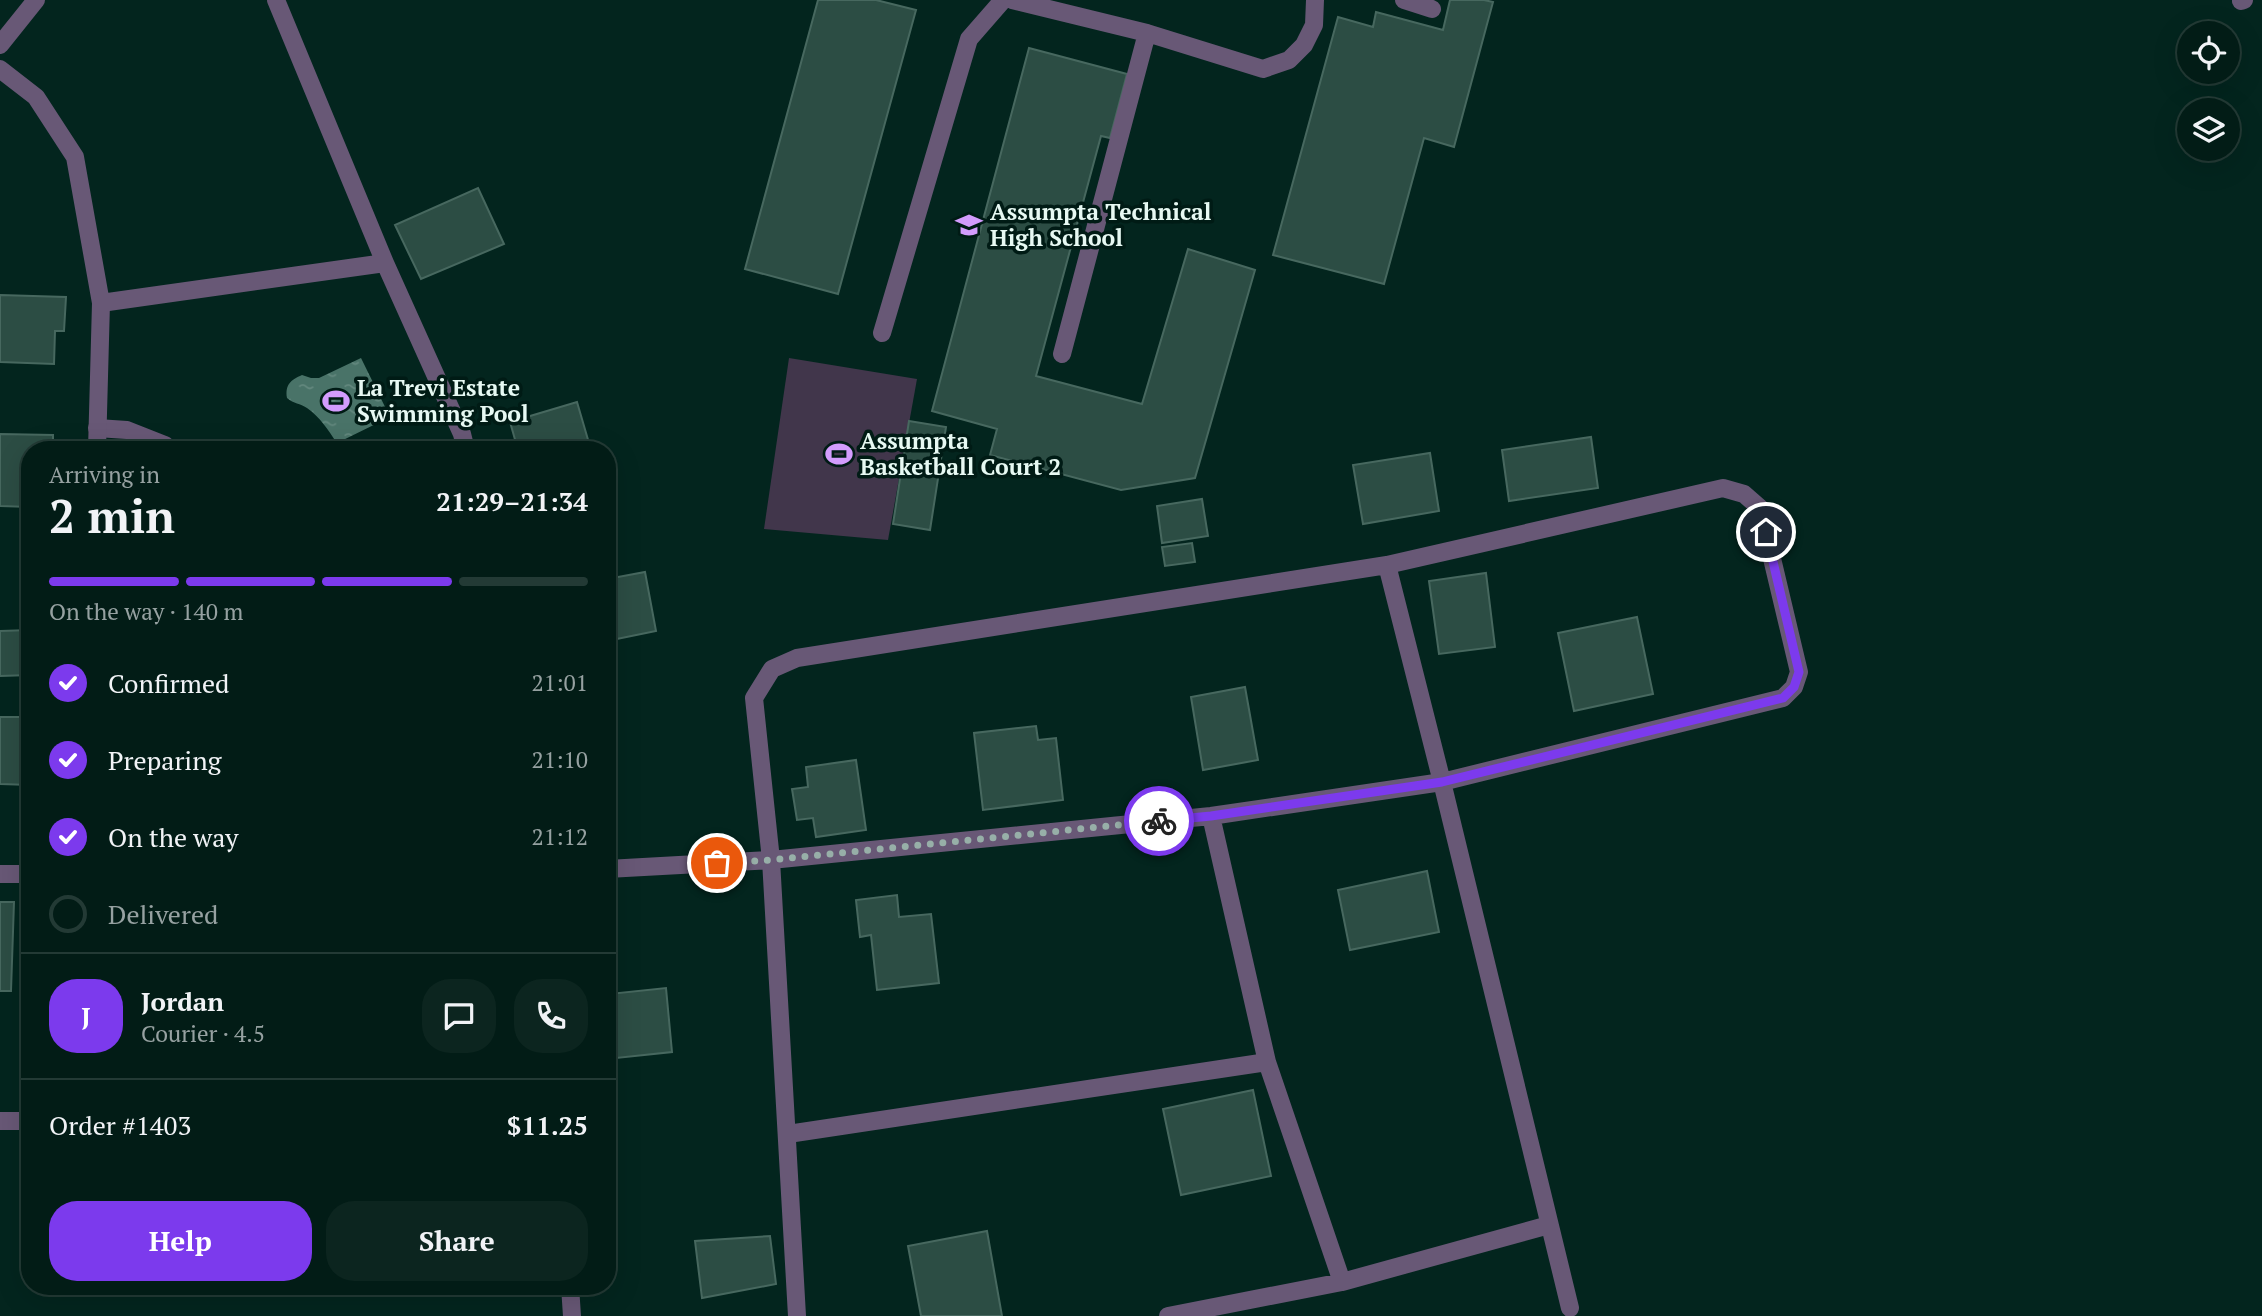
<!DOCTYPE html>
<html lang="en">
<head>
<meta charset="utf-8">
<style>
  :root { --surface:#021c16; --page:#0c251f; --text:#f1f3f6; --muted:#96a1a1; --line:#233a35; --accent:#7c3aed }
  body { margin:0; font-family:"PT Serif",serif; background:var(--page); color:var(--text); height:100vh; display:flex; flex-direction:column; font-size:26px; white-space:nowrap }
  * { box-sizing:border-box; margin:0 }
  p { font-size:23px; color:var(--muted) }
  .icon { flex:none; width:38px; height:38px; fill:none; stroke:currentColor; stroke-width:2; stroke-linecap:round; stroke-linejoin:round }
  .map { position:relative; flex:1; overflow:hidden }
  .drawer { position:absolute; left:21px; top:441px; width:595px; height:854px; display:flex; flex-direction:column; background:var(--surface); border-radius:28px; box-shadow:0 7px 28px #0002,0 0 0 2px var(--line) }
  .drawer>* { flex:none }
  .controls { position:absolute; left:2177px; top:21px; display:grid; gap:14px }
  .controls a { display:grid; place-items:center; width:63px; height:63px; border-radius:50%; background:var(--surface); box-shadow:0 7px 28px #0002,0 0 0 2px var(--line); font-size:35px }
  .pin { position:absolute; display:grid; place-items:center; width:60px; height:60px; color:#fff; margin:-30px; border:4px solid #fff; border-radius:50%; box-shadow:0 2px 7px #0007 }
  .courier { position:absolute; display:grid; place-items:center; width:70px; height:70px; margin:-35px; border:5px solid #7c3aed; border-radius:50%; background:#fff; color:#222; box-shadow:0 2px 9px #0007 }
  .head em { font-style:normal; font-weight:800 }
  .head div { display:flex; flex-direction:column-reverse }
  .head { display:flex; align-items:center; justify-content:space-between; height:119px; padding:0 28px }
  h1 { font-size:46px; font-weight:800; line-height:52px }
  .bar { display:grid; grid-template-columns:repeat(4,1fr); gap:10px 7px; align-content:center; height:84px; padding:0 28px }
  .bar i { height:9px; border-radius:5px; background:var(--line) }
  .bar .on { background:var(--accent) }
  .bar p { grid-column:span 4 }
  .line { display:flex; align-items:center; gap:18px; padding:0 28px; border-top:2px solid var(--line) }
  .line div { flex:1 }
  .round { display:grid; place-items:center; flex:none; width:74px; height:74px; border-radius:28px; background:var(--page) }
  ol { padding:0 28px; list-style:none }
  li { display:flex; align-items:center; gap:21px; height:77px }
  li p { margin-inline-start:auto }
  li .icon { padding:7px; border-radius:50%; background:var(--accent); color:#fff; stroke-width:4 }
  li:last-child { color:var(--muted) }
  li i { width:38px; height:38px; border:4px solid var(--line); border-radius:50% }
  .cta { display:flex; gap:14px; margin-top:auto; padding:14px 28px }
  .cta a { flex:1; height:80px; border-radius:28px; background:var(--accent); color:#fff; font-size:28px; font-weight:800; line-height:80px; text-align:center }
  .cta a+a { background:var(--page); color:var(--text) }
  .map>svg:first-child { display:block }
  .pitch { fill:#41364b }
  .water { fill:url(#water-ripples) }
  .building { fill:#2c4d44; stroke:#47685f; stroke-width:2 }
  .lines { fill:none; stroke-linecap:round; stroke-linejoin:round }
  .lane { stroke:#685876; stroke-width:18 }
  .street { stroke:#685876; stroke-width:18 }
  .done { stroke:#97afa8; stroke-width:7; stroke-dasharray:0 12.6 }
  .route { stroke:#7c3aed; stroke-width:9 }
  .labels { text-anchor:middle; stroke-width:7; stroke-linejoin:round; paint-order:stroke }
  .poi-label { font-size:23px; font-weight:bold; fill:#e7f9f3; stroke:#001b15; text-anchor:start }
</style>
</head>
<body>
<div class="map">
<svg width="2262" height="1316" viewBox="0 0 2262 1316">
  <defs>
    <pattern id="water-ripples" width="26" height="14" patternUnits="userSpaceOnUse" patternTransform="scale(1.75)"><rect width="26" height="14" fill="#497368"/><path d="M2 4q2-2 4 0t4 0M15 11q2-2 4 0t4 0" fill="none" stroke="#63887e"/></pattern>
  </defs>
  <rect width="100%" height="100%" fill="#03251e"/>
  <path class="pitch" d="M789,358L917,379L888,540L764,529Z"/>
  <path class="water" d="M361,358L390,417L337,443C328,430 320,417 307,408C300,403 294,404 287,398C285,384 291,380 302,375L311,378H319Z"/>
  <path class="building" d="M818,0H876L916,10L838,294L745,269Z
    M1450,0H1484L1493,2L1454,147L1424,138L1384,284L1273,255L1338,17L1373,27L1376,12L1443,30Z
    M1029,48L1127,74L1110,138L1101,136L1036,376L1142,404L1188,249L1255,270L1195,478L1121,490L990,455L997,429L932,411Z
    M478,188L504,244L421,279L395,225Z
    M0,295L66,297L64,331H55L54,364L0,362Z
    M577,402L591,450H518L510,422Z
    M909,421L946,427L930,530L893,524Z
    M0,434L53,435V450H30V507L0,506Z
    M1591,437L1598,488L1509,501L1502,450Z
    M1430,453L1439,511L1363,524L1353,465Z
    M1202,499L1208,536L1162,543L1157,506Z
    M1192,543L1195,562L1165,566L1162,547Z
    M645,572L656,631L607,641V579Z
    M1486,573L1495,647L1439,654L1429,581Z
    M1637,617L1653,694L1574,711L1558,633Z
    M30,630V675L0,676V631Z
    M1245,687L1258,760L1203,770L1191,697Z
    M0,717H30V785L0,784Z
    M1036,726L1038,740L1056,738L1063,800L983,810L974,733Z
    M856,760L866,830L816,837L813,818L797,820L792,789L808,787L806,767Z
    M1427,871L1439,932L1350,950L1338,890Z
    M897,895L899,917L931,914L939,983L877,990L871,935L860,937L856,900Z
    M0,902H14L11,991H0Z
    M607,986H610V994L666,988L672,1052L607,1059Z
    M1253,1090L1271,1176L1181,1195L1163,1109Z
    M987,1231L1002,1316H921L908,1246Z
    M770,1236L776,1284L702,1298L695,1241Z"/>
  <g class="lines">
    <path class="lane" d="M1012,0L1147,33L1263,69L1289,60L1304,45L1314,25L1315,0
      M1404,0L1432,9
      M882,333L969,39L1003,0
      M1062,354L1147,33
      M97,428L127,430L165,445L170,450"/>
    <path class="street" d="M276,0L385,263L462,434L466,450
      M2241,1L2244,0
      M0,45L36,0
      M0,69L36,97L75,157L101,303L97,450
      M101,303L385,263
      M1387,565L1442,782L1570,1308
      M1211,816L1267,1062L1342,1282
      M607,869L771,860L1211,816L1442,782L1783,698L1794,687L1799,672L1760,508L1744,494L1723,488L1387,565L797,658L772,669L754,698L771,860L797,1316
      M0,874H30
      M0,1121H30
      M788,1134L1267,1062
      M570,1286L572,1316
      M1168,1316L1342,1282L1549,1225"/>
  </g>
  <g class="lines">
    <path class="done" d="M717,863L771,860L1159,821"/>
    <path class="route" d="M1159,821L1211,816L1442,782L1783,698L1794,687L1799,672L1766,532"/>
  </g>
  <defs>
    <symbol id="school-bare" viewBox="-9 -9 18 18"><path d="M0-5L7-2L0 1L-7-2ZM-4 1L0 2.5L4 1V4Q0 6-4 4Z" fill="#d39cfd" stroke="#001b15" stroke-width="2.5" paint-order="stroke"/></symbol>
    <symbol id="stadium-bare" viewBox="-9 -9 18 18"><path d="M0-5a6.5 5 0 1 0 0 10a6.5 5 0 1 0 0-10ZM-3.5-1.8h7v3.6h-7Z" fill="#d39cfd" stroke="#001b15" stroke-width="2.5" paint-order="stroke"/></symbol>
  </defs>
  <g fill-rule="evenodd">
    <use href="#school-bare" x="950" y="206" width="38" height="38"/>
    <use href="#stadium-bare" x="317" y="382" width="38" height="38"/>
    <use href="#stadium-bare" x="820" y="435" width="38" height="38"/>
  </g>
  <g class="labels">
    <g class="poi-label">
      <text x="990" y="220">Assumpta Technical<tspan x="990" dy="26">High School</tspan></text>
      <text x="357" y="396">La Trevi Estate<tspan x="357" dy="26">Swimming Pool</tspan></text>
      <text x="860" y="449">Assumpta<tspan x="860" dy="26">Basketball Court 2</tspan></text>
    </g>
  </g>
</svg>
<div class="controls">
<a><svg class="icon" aria-label="locate" viewBox="0 0 24 24"><circle cx="12" cy="12" r="6"/><path d="M12 2v4M12 18v4M2 12h4M18 12h4"/></svg></a>
<a><svg class="icon" aria-label="layers" viewBox="0 0 24 24"><path d="M12 4l9 5-9 5-9-5zM3 14l9 5 9-5"/></svg></a>
</div>
<div class="pin" style="left:717px;top:863px;background:#ea580c"><svg class="icon" aria-label="bag" viewBox="0 0 24 24"><path d="M5 8h14l-1 12H6zM9 8a3 3 0 0 1 6 0"/></svg></div>
<div class="pin" style="left:1766px;top:532px;background:#1f2937"><svg class="icon" aria-label="home" viewBox="0 0 24 24"><path d="M3 11l9-7 9 7M6 9v11h12V9"/></svg></div>
<div class="courier" style="left:1159px;top:821px"><svg class="icon" aria-label="bike" viewBox="0 0 24 24"><circle cx="6" cy="16" r="4"/><circle cx="18" cy="16" r="4"/><path d="M6 16l4-8h5l3 8M10 8l3 8H6M13 5h3"/></svg></div>
<section class="drawer">
<div class="head"><div><h1>2 min</h1><p>Arriving in</p></div><em>21:29–21:34</em></div>
<div class="bar"><i class="on"></i><i class="on"></i><i class="on"></i><i></i><p>On the way · 140 m</p></div>
<ol>
<li><svg class="icon" aria-label="check" viewBox="0 0 24 24"><path d="M5 12l5 5 9-10"/></svg>Confirmed<p>21:01</p></li>
<li><svg class="icon" aria-label="check" viewBox="0 0 24 24"><path d="M5 12l5 5 9-10"/></svg>Preparing<p>21:10</p></li>
<li><svg class="icon" aria-label="check" viewBox="0 0 24 24"><path d="M5 12l5 5 9-10"/></svg>On the way<p>21:12</p></li>
<li><i></i>Delivered</li>
</ol>
<div class="line" style="height:126px"><b class="round" style="background:var(--accent);color:#fff">J</b><div><b>Jordan</b><p>Courier · 4.5</p></div><a class="round"><svg class="icon" aria-label="chat" viewBox="0 0 24 24"><path d="M4 5h16v11H9l-5 4z"/></svg></a><a class="round"><svg class="icon" aria-label="phone" viewBox="0 0 24 24"><path d="M5 4h4l2 5-3 2q2 4 5 5l2-3 5 2v4C11 20 4 13 5 4z"/></svg></a></div>
<div class="line" style="height:91px"><div>Order #1403</div><b>$11.25</b></div>
<div class="cta"><a>Help</a><a>Share</a></div>
</section>
</div>
</body>
</html>
